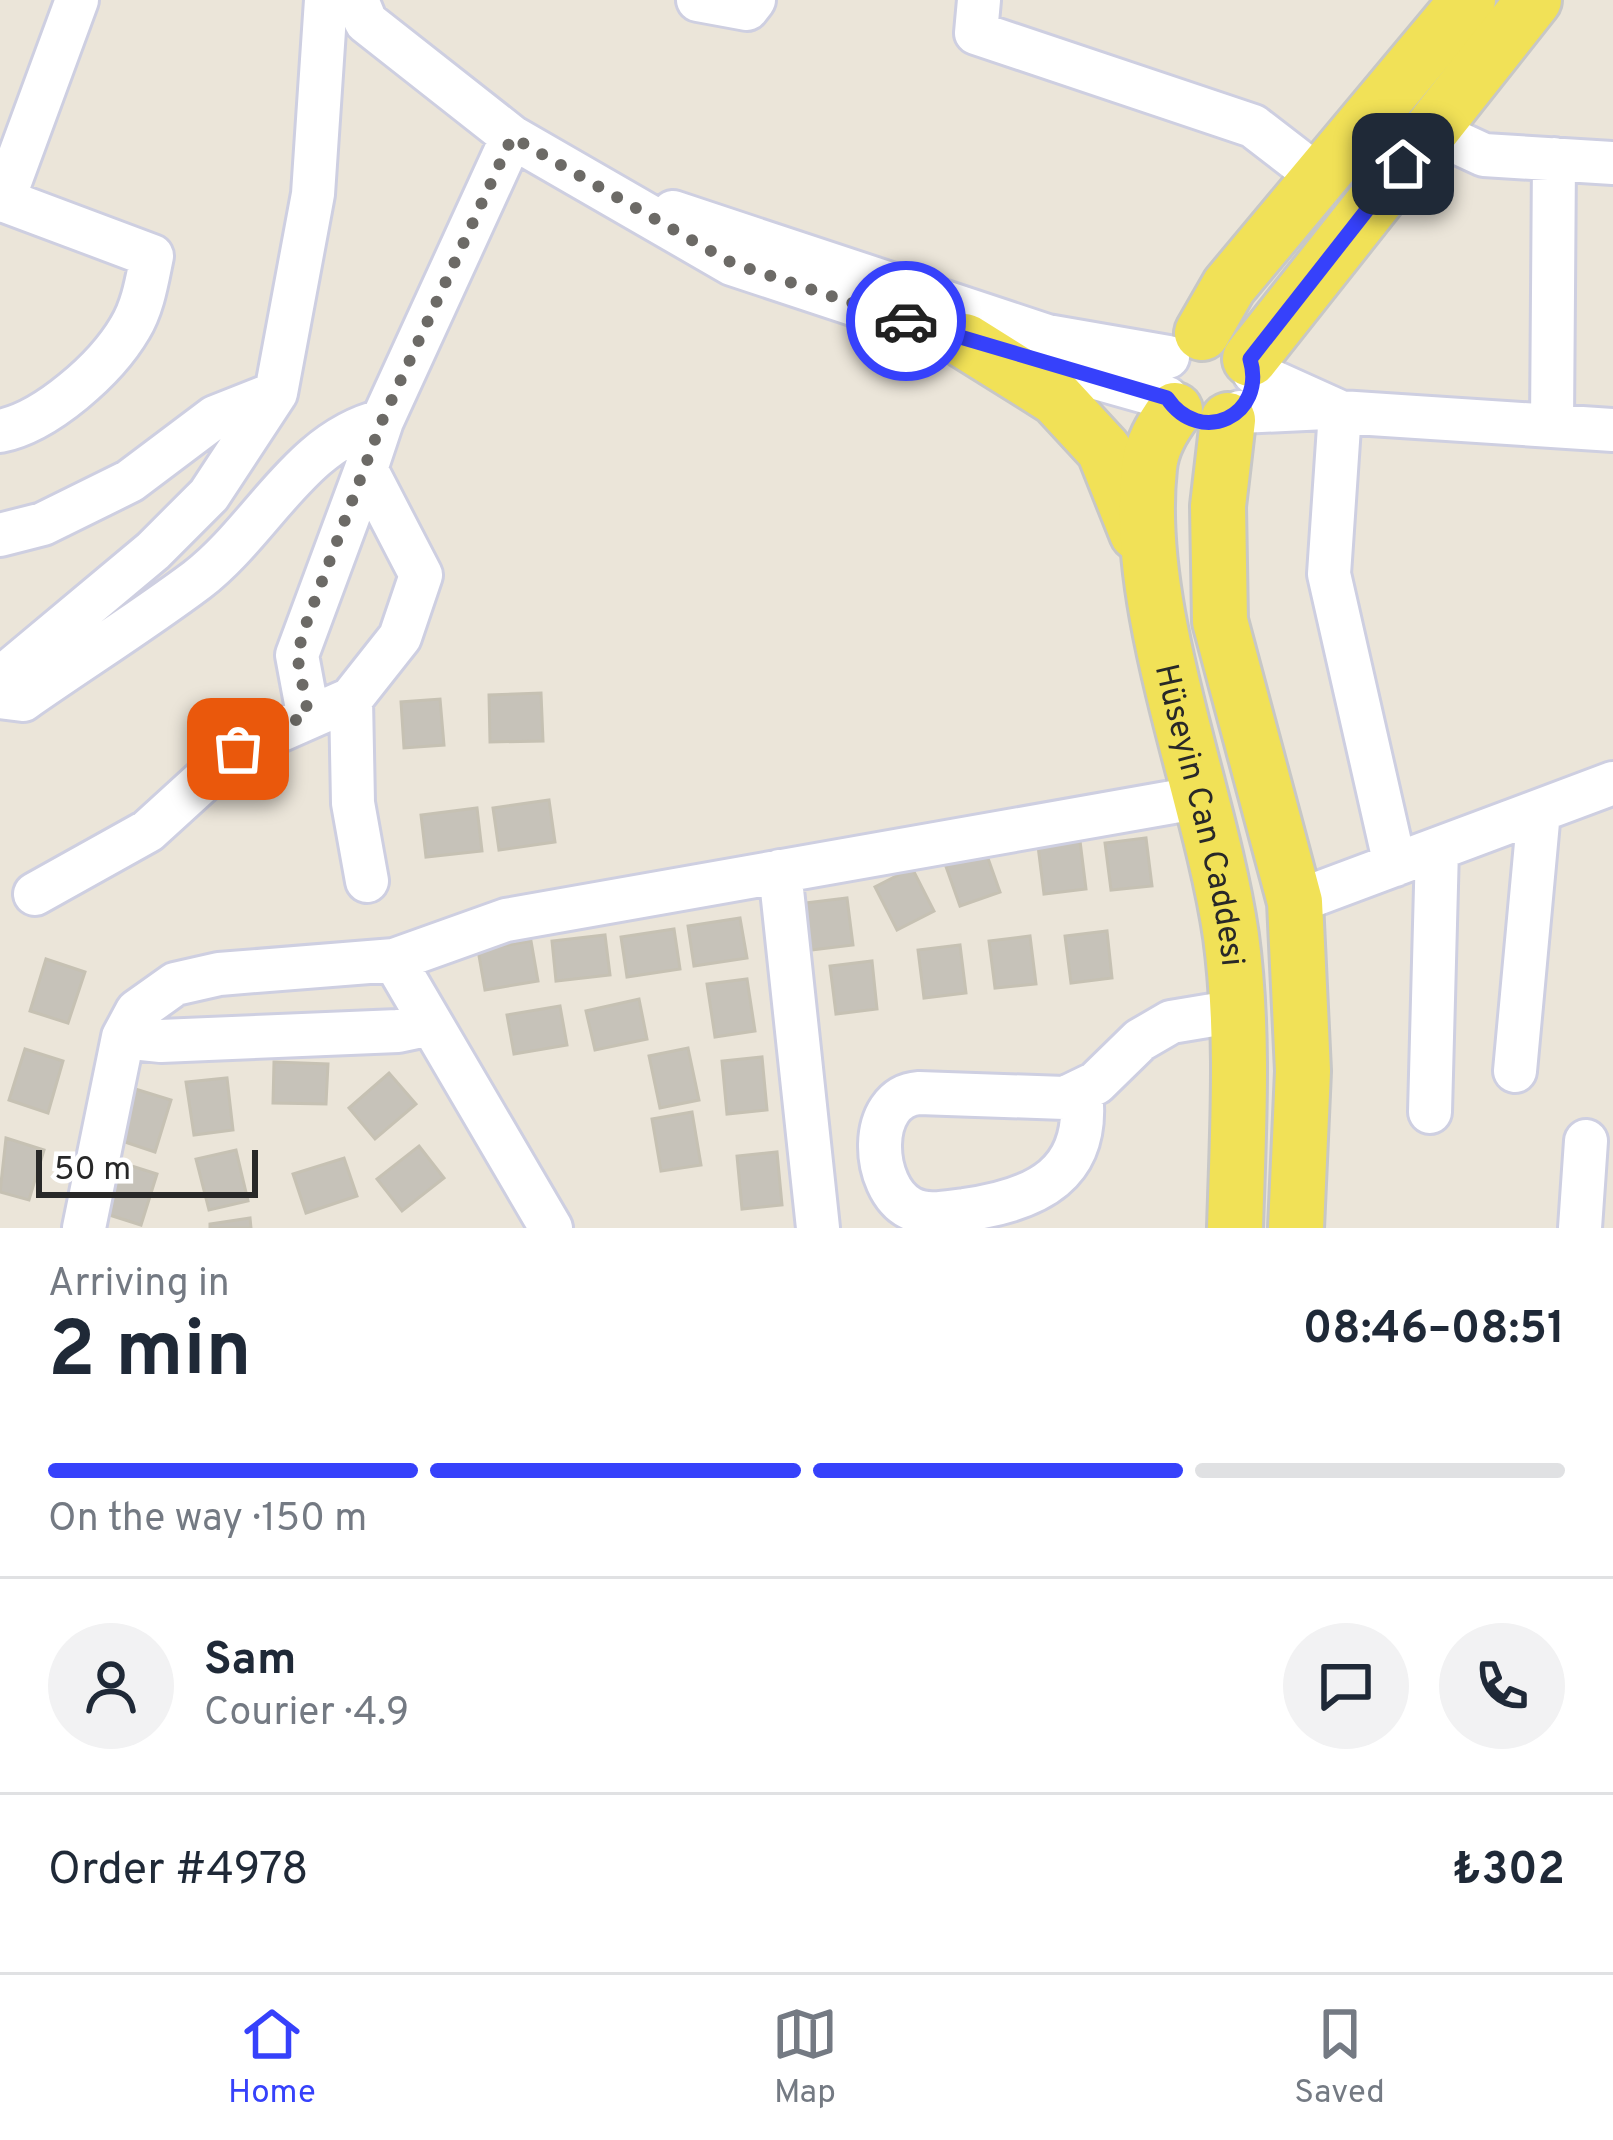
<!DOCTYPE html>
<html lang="en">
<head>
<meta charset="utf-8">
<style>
  :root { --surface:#fff; --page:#f2f2f3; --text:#1f2937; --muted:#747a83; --line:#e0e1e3; --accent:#3641fb }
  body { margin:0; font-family:Overpass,sans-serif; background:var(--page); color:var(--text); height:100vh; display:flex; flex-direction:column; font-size:45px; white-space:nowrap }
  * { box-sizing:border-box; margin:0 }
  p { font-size:39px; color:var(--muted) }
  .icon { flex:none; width:66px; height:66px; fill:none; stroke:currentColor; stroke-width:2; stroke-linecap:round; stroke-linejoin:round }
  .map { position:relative; height:1228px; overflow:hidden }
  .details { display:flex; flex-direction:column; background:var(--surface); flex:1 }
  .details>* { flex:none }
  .scale { position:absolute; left:36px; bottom:30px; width:222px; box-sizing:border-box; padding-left:12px; border:6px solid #282828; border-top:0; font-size:33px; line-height:42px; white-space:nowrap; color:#282828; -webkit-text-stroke:9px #fff; paint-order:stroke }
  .pin { position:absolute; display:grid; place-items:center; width:102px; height:102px; color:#fff; margin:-51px; border-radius:24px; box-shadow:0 6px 18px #0006 }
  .courier { position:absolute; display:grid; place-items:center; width:120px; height:120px; margin:-60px; border:9px solid #3641fb; border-radius:50%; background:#fff; color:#222; box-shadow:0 3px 15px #0007 }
  .headline em { font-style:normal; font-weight:700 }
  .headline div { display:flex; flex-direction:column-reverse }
  .headline { display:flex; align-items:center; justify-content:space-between; height:204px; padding:0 48px }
  h1 { font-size:78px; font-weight:700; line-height:90px }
  .bar { display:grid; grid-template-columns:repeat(4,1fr); gap:18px 12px; align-content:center; height:144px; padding:0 48px }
  .bar i { height:15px; border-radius:9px; background:var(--line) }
  .bar .active { background:var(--accent) }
  .bar p { grid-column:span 4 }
  .line { display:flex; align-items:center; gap:30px; padding:0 48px; border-top:3px solid var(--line) }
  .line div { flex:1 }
  .round { display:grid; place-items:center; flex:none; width:126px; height:126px; border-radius:63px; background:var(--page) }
  .tab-bar { display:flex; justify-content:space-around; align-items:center; height:168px; border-top:3px solid var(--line); background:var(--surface); font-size:33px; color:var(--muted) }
  .tab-bar a { display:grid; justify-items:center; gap:6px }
  .tab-bar .active { color:var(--accent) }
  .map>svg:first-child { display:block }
  .building { fill:#c6c2b9; stroke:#c6c1b3; stroke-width:3 }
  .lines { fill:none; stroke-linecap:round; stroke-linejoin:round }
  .minor-casing { stroke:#cecfe1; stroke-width:48 }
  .major-casing { stroke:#c7c7c7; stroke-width:60 }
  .minor { stroke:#fff; stroke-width:42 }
  .major { stroke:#f1e157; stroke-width:54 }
  .done { stroke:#6c6a66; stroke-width:12; stroke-dasharray:0 21.6 }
  .route { stroke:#3641fb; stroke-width:15 }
  .labels { text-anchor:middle; stroke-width:9; stroke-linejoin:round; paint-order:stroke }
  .street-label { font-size:33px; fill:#282828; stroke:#fff }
</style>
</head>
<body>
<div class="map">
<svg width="1613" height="1228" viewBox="0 0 1613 1228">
  <rect width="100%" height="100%" fill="#ebe5d9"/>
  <path class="building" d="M541,693L543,741L490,742L489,695Z
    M440,699L444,745L404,748L401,702Z
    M549,800L555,842L499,850L493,808Z
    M477,808L482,851L426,857L421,815Z
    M1146,838L1152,886L1111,890L1105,843Z
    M1080,841L1086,889L1044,894L1038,846Z
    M984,847L1000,892L960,906L944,861Z
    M912,868L934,911L897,930L875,887Z
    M847,898L853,945L811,950L805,903Z
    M740,918L747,958L694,966L688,926Z
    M674,929L680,969L627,977L621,937Z
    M1107,931L1112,978L1071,983L1065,936Z
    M605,935L610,975L556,981L552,941Z
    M1030,936L1036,984L995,988L989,941Z
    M531,941L538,981L485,990L478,950Z
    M960,945L966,993L924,998L918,950Z
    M46,959L85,972L68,1023L30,1011Z
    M872,961L877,1009L836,1014L830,966Z
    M747,979L755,1031L715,1037L707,984Z
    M639,999L647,1039L595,1050L586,1011Z
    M560,1006L567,1045L514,1054L507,1015Z
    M688,1048L699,1100L660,1108L649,1056Z
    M25,1049L63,1061L48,1113L9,1100Z
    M762,1057L767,1110L727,1114L722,1061Z
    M274,1062L328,1064L326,1104L273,1103Z
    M389,1073L416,1104L375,1139L349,1108Z
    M227,1078L233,1130L194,1135L186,1082Z
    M132,1088L171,1100L155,1152L116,1139Z
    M692,1112L701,1165L661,1171L652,1119Z
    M6,1138L44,1150L29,1200L0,1192Z
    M419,1146L444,1178L402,1211L377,1179Z
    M236,1150L248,1201L209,1210L196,1159Z
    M777,1152L782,1205L742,1209L737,1156Z
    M344,1158L357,1196L306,1213L293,1174Z
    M119,1162L157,1174L141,1225L103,1213Z
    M250,1218L251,1228H210V1224Z"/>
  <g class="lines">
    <defs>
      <path id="minor" d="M357,0L366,22L512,137L732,264L965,341L1167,398
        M698,0L747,9L754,0
        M979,0L976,33L1253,126L1323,180
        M1430,130L1484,155L1613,163
        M0,199L152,256C147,280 143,307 130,328C106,369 46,422 0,431
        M3,201L77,0
        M673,212L1047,336L1168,357
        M1254,373L1340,412L1613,430
        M1240,412L1326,408
        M1340,412L1329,574L1395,865
        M1552,424L1554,159
        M0,535L43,524L130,481L215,417L276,393
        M0,679L153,551L209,495L276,393L313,194L326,0
        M0,697L23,700C80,660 141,622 197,580C262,530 300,441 382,421
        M351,699L353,803L367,881
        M308,714L297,655L366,469
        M780,871L818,1228
        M35,894L148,831L238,749L351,699L400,637L421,575L366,469L382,421L512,137
        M1295,902L1613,783
        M394,960L551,1228
        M123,1037L161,1041L398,1031L431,1024
        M1515,1071L1539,811
        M1081,1092C1091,1174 1037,1200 964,1210C946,1212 927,1217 910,1208C871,1188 866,1097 919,1093L1065,1098L1096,1083L1140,1040L1171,1022L1237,1011
        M1430,1112L1437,849
        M84,1228L123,1037L137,1011L175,984L219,974L394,960L506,920L1201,797
        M1580,1228L1586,1141"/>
      <g id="major">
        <path d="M1202,333L1229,286L1468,0"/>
        <path d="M965,341L1056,398L1104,450L1137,533"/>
        <path d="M1250,359L1534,0"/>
        <path id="s1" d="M1175,410C1162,428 1151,446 1149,468C1133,611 1210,792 1231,936C1244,1033 1238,1130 1235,1228"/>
        <path d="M1228,420L1218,506L1220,621L1295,902L1303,1071L1296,1228"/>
      </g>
    </defs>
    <use href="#minor" class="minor-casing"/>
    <use href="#major" class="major-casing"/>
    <use href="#minor" class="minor"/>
    <use href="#major" class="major"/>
  </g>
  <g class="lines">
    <path class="done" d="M238,749L308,714L297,655L306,624L382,421L512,137L732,263L906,321"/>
    <path class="route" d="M906,321L1167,398C1200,447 1267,416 1250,359L1403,164"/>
  </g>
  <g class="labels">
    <g class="street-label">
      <text dy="12" stroke="none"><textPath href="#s1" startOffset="417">Hüseyin Can Caddesi</textPath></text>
    </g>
  </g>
</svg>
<div class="scale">50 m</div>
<div class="pin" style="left:238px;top:749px;background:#ea580c"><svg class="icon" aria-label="bag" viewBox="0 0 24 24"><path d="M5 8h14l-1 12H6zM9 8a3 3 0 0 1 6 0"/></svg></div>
<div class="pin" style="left:1403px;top:164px;background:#1f2937"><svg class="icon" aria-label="home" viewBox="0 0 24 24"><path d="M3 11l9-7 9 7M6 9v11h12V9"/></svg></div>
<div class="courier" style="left:906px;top:321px"><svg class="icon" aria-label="car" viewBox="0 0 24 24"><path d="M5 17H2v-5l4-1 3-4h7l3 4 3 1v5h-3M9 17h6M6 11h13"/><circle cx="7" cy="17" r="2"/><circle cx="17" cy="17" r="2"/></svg></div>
</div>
<section class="details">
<div class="headline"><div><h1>2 min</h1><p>Arriving in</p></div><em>08:46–08:51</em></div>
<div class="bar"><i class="active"></i><i class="active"></i><i class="active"></i><i></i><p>On the way · 150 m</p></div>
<div class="line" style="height:216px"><a class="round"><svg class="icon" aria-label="person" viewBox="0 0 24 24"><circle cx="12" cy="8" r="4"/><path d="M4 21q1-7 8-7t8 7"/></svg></a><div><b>Sam</b><p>Courier · 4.9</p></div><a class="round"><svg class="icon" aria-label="chat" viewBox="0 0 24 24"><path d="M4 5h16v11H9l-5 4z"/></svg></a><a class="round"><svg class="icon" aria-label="phone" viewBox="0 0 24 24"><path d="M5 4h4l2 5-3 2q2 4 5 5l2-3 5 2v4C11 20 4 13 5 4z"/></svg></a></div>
<div class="line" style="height:156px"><div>Order #4978</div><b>₺302</b></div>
</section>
<nav class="tab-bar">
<a class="active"><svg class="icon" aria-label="home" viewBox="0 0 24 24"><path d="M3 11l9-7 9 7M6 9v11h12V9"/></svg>Home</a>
<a><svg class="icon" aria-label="map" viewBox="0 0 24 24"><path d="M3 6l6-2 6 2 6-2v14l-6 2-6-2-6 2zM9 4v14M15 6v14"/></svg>Map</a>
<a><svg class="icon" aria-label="saved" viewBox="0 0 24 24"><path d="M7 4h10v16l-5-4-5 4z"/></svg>Saved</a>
</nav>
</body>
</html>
